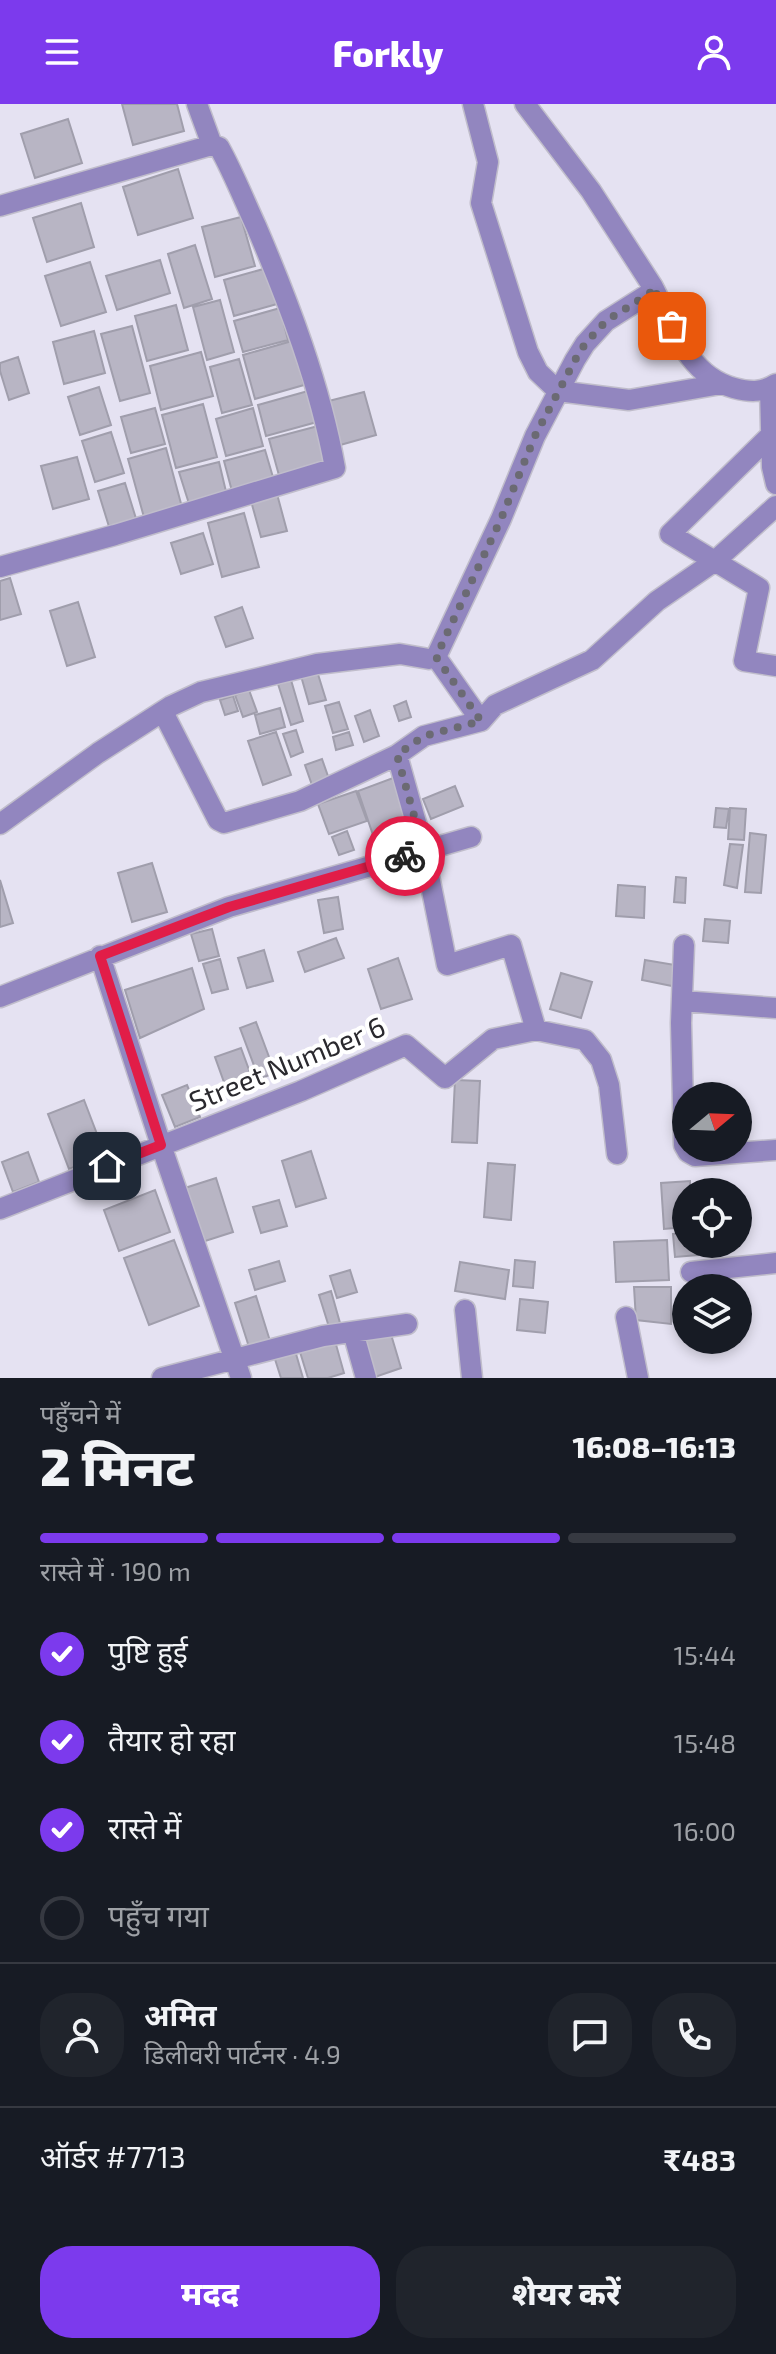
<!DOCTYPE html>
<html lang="hi">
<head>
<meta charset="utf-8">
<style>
  :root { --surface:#171b24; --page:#20242c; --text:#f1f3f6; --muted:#9ea1a6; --line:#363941; --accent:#7c3aed }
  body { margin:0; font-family:"Exo 2","Noto Sans Devanagari",sans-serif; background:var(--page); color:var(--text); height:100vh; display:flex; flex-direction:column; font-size:30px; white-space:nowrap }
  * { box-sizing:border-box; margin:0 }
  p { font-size:26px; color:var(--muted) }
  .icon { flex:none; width:44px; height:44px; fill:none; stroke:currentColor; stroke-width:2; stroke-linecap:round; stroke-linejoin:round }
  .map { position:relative; height:1274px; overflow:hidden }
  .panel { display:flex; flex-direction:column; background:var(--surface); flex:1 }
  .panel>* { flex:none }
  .needle { width:52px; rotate:71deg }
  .tools { position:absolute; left:672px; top:978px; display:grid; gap:16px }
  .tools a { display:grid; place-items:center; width:80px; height:80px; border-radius:50%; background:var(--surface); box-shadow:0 4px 12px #0003; font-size:40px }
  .pin { position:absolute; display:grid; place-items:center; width:68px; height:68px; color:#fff; margin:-34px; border-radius:16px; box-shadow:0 4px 12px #0006 }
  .courier { position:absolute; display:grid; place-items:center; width:80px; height:80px; margin:-40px; border:6px solid #e11d48; border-radius:50%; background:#fff; color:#222; box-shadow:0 2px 10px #0007 }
  .headline em { font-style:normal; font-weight:800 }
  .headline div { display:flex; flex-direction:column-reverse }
  .headline { display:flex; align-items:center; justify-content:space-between; height:136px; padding:0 40px }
  h1 { font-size:52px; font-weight:800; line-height:60px }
  .bar { display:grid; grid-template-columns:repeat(4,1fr); gap:12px 8px; align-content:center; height:96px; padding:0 40px }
  .bar i { height:10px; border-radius:6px; background:var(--line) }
  .bar .active { background:var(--accent) }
  .bar p { grid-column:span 4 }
  .line { display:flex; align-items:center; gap:20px; padding:0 40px; border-top:2px solid var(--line) }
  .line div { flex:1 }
  .round { display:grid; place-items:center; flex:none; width:84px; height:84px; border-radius:32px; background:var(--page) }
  ol { padding:0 40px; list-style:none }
  li { display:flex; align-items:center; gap:24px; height:88px }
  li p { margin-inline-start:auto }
  li .icon { padding:8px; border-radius:50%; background:var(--accent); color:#fff; stroke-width:4 }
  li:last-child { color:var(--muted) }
  li i { width:44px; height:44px; border:4px solid var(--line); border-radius:50% }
  .cta { display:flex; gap:16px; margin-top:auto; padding:16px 40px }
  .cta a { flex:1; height:92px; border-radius:32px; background:var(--accent); color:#fff; font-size:32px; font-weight:800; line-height:92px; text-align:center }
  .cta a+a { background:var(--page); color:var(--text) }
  header { display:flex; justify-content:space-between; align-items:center; height:104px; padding:0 40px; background:var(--accent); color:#fff; font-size:36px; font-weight:800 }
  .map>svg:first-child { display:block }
  .building { fill:#b8b5c4; stroke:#a09eac; stroke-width:2 }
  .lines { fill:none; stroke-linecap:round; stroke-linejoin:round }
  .minor-casing { stroke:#c0bdcb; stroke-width:23 }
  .minor { stroke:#9286bf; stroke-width:20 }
  .done { stroke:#6b6a73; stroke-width:8; stroke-dasharray:0 14.4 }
  .route { stroke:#e11d48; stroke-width:10 }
  .labels { text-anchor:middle; stroke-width:8; stroke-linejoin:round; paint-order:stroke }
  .street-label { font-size:28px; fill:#2a292e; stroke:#fff }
</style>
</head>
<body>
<header><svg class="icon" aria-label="menu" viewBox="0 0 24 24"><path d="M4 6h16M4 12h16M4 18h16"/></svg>Forkly<svg class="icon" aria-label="person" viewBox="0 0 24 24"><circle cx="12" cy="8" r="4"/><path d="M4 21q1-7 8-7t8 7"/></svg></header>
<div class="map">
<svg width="776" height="1274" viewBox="0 0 776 1274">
  <rect width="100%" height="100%" fill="#e5e2f2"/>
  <path class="building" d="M122,0H177L184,27L133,41Z
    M68,15L82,59L35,74L21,30Z
    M178,65L193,114L138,131L123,83Z
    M81,99L94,143L47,158L33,114Z
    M241,113L255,162L215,173L202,123Z
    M195,141L212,195L184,204L168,150Z
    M160,156L170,189L117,206L106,172Z
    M90,158L106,208L61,222L45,172Z
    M267,164L277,200L234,212L224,176Z
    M220,196L234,248L207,256L193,203Z
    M176,201L188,246L147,257L135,212Z
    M280,204L288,236L243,248L234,217Z
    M132,222L150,289L120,297L101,230Z
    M94,227L105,269L64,280L53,238Z
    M292,237L304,281L255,295L243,251Z
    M201,248L213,292L161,306L150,262Z
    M18,253L29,289L9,296L0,267V259Z
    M239,255L252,301L222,309L210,263Z
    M99,283L111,321L80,331L68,293Z
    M308,287L317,318L266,332L258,301Z
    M364,288L376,331L333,343L321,299Z
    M203,300L217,353L176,364L162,311Z
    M155,304L165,340L131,349L121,313Z
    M253,304L263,342L226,352L216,315Z
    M318,322L329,361L280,375L269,335Z
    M111,328L124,369L95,378L82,337Z
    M166,344L183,407L145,417L128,355Z
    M265,346L275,380L233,391L224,357Z
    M77,353L89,395L53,405L41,362Z
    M219,358L228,396L191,406L179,368Z
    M125,379L138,421L111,429L98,387Z
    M277,390L287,427L261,433L251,397Z
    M244,409L259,463L222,473L208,419Z
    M203,429L213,460L181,470L171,439Z
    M10,474L21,510L0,516V477Z
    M78,498L95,553L67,562L50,507Z
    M242,503L253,534L226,543L215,513Z
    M317,567L326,596L309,600L301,572Z
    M291,576L303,617L291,621L278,580Z
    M249,586L257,608L243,613L235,591Z
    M233,592L238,607L225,611L220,596Z
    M406,597L411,613L399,617L394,602Z
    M339,598L348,625L333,629L325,602Z
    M280,604L285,623L260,630L255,611Z
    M370,606L379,632L364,638L355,612Z
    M296,626L303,648L291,653L283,630Z
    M276,628L291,671L263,681L248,637Z
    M349,628L353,641L336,646L333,633Z
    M322,655L330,678L313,684L305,661Z
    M393,674L409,718L373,731L358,687Z
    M455,682L463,702L431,715L423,695Z
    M356,687L367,717L329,730L318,700Z
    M716,704L729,705L726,724L714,723Z
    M730,704L746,705L744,736L728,735Z
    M347,727L354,746L339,751L332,733Z
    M750,729L766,731L761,789L745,788Z
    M730,740L743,741L737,784L724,781Z
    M152,759L167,808L132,818L118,769Z
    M676,773L686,774L685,799L674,798Z
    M0,776L13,819L0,823Z
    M618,781L645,783L644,814L616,812Z
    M338,793L343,825L324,829L318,796Z
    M705,815L730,817L728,839L703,837Z
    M212,825L219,852L199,857L191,830Z
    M336,834L344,854L305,868L298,848Z
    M264,846L273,877L247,884L238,854Z
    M398,854L412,895L381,905L368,865Z
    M220,855L228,885L212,889L203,860Z
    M645,856L681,862L677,883L642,876Z
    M192,864L204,905L140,934L125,886Z
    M561,869L592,878L581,914L550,905Z
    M256,918L275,969L259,975L240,924Z
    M241,944L256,985L230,995L215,953Z
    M455,976L480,977L477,1039L452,1038Z
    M187,981L200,1013L175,1023L162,991Z
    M84,996L105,1051L69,1065L48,1010Z
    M311,1047L326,1094L296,1103L282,1057Z
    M28,1048L39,1078L13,1088L2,1058Z
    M488,1059L515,1061L511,1116L484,1113Z
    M216,1074L233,1128L202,1138L185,1084Z
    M690,1077V1088H686V1123L664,1125L661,1079Z
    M155,1086L170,1128L119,1147L104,1106Z
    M279,1096L287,1122L261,1129L253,1103Z
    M686,1129V1140H697L698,1151L675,1153L673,1130Z
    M174,1136L199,1202L149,1221L124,1154Z
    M667,1136L669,1176L616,1178L614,1138Z
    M515,1156L535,1158L533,1184L513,1182Z
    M279,1157L285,1177L255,1186L249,1166Z
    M460,1158L509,1166L505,1195L455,1187Z
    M350,1166L357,1188L337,1194L330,1172Z
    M634,1183H671V1220L636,1216Z
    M331,1187L340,1219L329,1223L319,1191Z
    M256,1192L270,1237L249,1243L235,1199Z
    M520,1195L548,1198L545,1229L517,1226Z
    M390,1227L401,1264L372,1274L360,1236Z
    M335,1237L344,1269L328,1274H308L300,1248Z
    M294,1243L303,1274H281L273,1249Z"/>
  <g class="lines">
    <defs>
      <path id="minor" d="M197,0L212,41
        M473,0L488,58L481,99L528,248L538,268L558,287L629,296L721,280
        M0,102L212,41L219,43C233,68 244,96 256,122C289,199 320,281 335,364L115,431L0,463
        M653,183C673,222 687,271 734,284C749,288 762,289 776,280
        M770,284L772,363L776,380
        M771,331L670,430L759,484L744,557L776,562
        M436,553L501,415L535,332L575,256L585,240L606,217L650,189L653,183L591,87L525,0
        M436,553L481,617
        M163,608L218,716L224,719L300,697L397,651L424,632L481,617L495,601L592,556L657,497L715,457L776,402
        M397,651L424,747L447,861L511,841L536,926
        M0,720L98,649L171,602L201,588L317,560L400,550L429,555L436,553
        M684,841L681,919L684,1041L688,1048L695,1052L776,1046
        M100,852L161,1041L241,1274
        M0,893L229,803L471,733
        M682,897L776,904
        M0,1105L301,987L406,941L445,974L493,935L536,926L585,936L601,956L609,981L617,1050
        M691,1168L776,1159
        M465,1206L472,1274
        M626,1213L638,1274
        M353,1228L366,1274
        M162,1274L323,1232L407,1220"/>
    </defs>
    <use href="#minor" class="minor-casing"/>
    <use href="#minor" class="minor"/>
  </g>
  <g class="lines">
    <path class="done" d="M405,752L424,747L397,651L424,632L481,617L436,553L501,415L535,332L575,256L585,240L606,217L650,189L653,183L672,222"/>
    <path class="route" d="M107,1062L161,1041L100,852L229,803L405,752"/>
  </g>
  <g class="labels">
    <g class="street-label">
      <text transform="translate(287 960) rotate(-22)" y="10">Street Number 6</text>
    </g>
  </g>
</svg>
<div class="tools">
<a><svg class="needle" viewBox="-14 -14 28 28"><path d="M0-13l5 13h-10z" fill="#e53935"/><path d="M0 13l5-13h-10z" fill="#9ea1a6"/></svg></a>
<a><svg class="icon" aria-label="locate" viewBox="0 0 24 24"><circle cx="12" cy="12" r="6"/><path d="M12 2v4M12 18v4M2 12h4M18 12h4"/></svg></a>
<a><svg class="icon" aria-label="layers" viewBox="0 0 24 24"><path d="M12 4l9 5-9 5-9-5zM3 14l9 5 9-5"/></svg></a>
</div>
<div class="pin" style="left:672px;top:222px;background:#ea580c"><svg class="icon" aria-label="bag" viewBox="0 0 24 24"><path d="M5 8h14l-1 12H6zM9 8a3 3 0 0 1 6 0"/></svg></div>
<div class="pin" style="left:107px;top:1062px;background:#1f2937"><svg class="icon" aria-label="home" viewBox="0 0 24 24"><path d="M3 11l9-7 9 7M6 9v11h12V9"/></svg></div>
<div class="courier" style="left:405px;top:752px"><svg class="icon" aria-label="bike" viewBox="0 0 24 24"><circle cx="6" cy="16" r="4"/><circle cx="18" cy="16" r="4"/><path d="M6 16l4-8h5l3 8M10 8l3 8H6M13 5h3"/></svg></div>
</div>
<section class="panel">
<div class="headline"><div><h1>2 मिनट</h1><p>पहुँचने में</p></div><em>16:08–16:13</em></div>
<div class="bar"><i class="active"></i><i class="active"></i><i class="active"></i><i></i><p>रास्ते में · 190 m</p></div>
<ol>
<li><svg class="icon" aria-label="check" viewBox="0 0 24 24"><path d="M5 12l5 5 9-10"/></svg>पुष्टि हुई<p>15:44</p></li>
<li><svg class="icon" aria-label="check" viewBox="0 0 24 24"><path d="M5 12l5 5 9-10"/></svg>तैयार हो रहा<p>15:48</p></li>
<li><svg class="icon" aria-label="check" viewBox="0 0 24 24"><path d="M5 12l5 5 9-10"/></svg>रास्ते में<p>16:00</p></li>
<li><i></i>पहुँच गया</li>
</ol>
<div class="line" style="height:144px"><a class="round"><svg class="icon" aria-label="person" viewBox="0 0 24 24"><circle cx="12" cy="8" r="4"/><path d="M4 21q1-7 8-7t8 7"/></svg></a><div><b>अमित</b><p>डिलीवरी पार्टनर · 4.9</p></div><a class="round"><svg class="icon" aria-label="chat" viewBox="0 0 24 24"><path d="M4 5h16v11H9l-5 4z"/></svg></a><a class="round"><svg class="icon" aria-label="phone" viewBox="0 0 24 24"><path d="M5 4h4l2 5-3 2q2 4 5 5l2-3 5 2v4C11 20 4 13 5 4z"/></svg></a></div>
<div class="line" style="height:104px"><div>ऑर्डर #7713</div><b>₹483</b></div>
<div class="cta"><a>मदद</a><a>शेयर करें</a></div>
</section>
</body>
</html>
